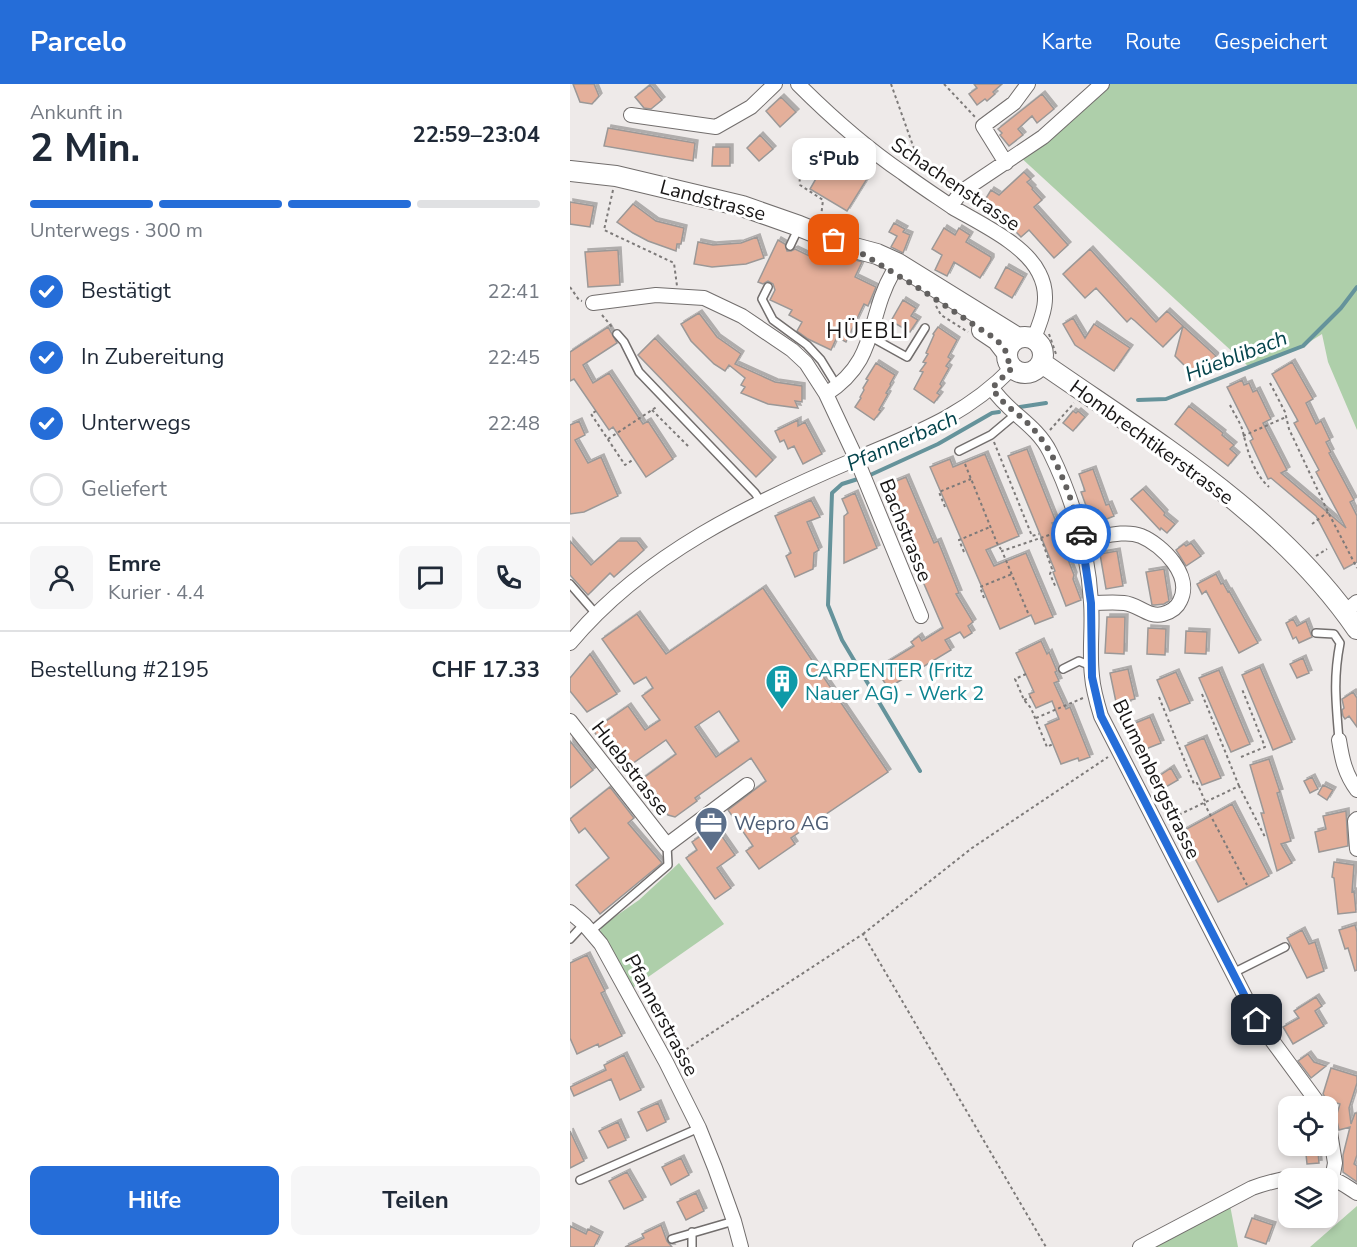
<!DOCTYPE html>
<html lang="de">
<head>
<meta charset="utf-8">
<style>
  :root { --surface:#fff; --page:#f6f6f7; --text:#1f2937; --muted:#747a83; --line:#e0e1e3; --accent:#256dd8 }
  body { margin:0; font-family:"Nunito Sans",sans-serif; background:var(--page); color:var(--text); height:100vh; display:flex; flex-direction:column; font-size:22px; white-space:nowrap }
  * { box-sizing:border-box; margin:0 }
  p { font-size:20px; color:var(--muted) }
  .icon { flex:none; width:33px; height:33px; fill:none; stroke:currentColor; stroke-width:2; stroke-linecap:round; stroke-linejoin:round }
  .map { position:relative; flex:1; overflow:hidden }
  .side { display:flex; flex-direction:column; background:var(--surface); width:570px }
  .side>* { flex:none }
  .controls { position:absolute; left:708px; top:1012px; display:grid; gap:12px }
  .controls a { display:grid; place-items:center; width:60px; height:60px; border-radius:12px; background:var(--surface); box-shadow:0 3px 9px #0003; font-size:30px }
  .pin { position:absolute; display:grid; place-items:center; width:51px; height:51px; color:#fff; margin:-26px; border-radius:12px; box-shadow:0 3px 9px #0006 }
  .courier { position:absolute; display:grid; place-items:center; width:60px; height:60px; margin:-30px; border:4px solid #256dd8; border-radius:50%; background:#fff; color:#222; box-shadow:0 2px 8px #0007 }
  .bubble { position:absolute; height:42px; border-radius:12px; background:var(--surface); box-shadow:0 3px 9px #0003; font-size:20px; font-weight:700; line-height:42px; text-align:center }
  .head em { font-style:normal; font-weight:700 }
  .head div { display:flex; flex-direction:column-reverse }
  .head { display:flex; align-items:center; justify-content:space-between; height:102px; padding:0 30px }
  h1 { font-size:39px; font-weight:700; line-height:45px }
  .bar { display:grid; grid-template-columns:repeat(4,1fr); gap:9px 6px; align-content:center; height:72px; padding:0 30px }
  .bar i { height:8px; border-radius:4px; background:var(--line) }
  .bar .current { background:var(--accent) }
  .bar p { grid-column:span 4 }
  .line { display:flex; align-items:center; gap:15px; padding:0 30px; border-top:2px solid var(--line) }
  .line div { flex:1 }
  .round { display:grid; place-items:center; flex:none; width:63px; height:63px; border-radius:12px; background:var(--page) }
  ol { padding:0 30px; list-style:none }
  li { display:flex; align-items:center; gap:18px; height:66px }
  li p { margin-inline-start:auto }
  li .icon { padding:6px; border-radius:50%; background:var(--accent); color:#fff; stroke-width:4 }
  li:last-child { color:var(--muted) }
  li i { width:33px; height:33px; border:3px solid var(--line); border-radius:50% }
  .primary-button { display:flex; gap:12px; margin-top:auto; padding:12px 30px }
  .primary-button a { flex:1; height:69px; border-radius:12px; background:var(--accent); color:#fff; font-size:24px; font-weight:700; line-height:69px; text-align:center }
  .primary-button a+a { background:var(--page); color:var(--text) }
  header { display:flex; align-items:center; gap:36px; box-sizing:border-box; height:84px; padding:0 30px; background:var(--accent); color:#fff }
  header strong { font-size:28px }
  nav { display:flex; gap:33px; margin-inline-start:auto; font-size:21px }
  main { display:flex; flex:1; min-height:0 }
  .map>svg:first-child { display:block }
  .green { fill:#aecfaa }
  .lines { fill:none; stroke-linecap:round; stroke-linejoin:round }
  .stream { stroke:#65939b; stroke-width:4 }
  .building { fill:#e4af9a; stroke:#9b9897; stroke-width:1.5; fill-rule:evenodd; filter:url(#shadow) }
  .service-casing { stroke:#726e6d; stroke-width:10 }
  .minor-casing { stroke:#726e6d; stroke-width:16 }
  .secondary-casing { stroke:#726e6d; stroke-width:22 }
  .path { stroke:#7d7a79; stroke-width:2; stroke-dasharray:3 3; stroke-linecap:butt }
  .service { stroke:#fff; stroke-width:7 }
  .minor { stroke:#fff; stroke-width:14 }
  .secondary { stroke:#fff; stroke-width:20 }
  .done { stroke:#62605f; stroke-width:6; stroke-dasharray:0 10.8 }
  .route { stroke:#256dd8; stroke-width:8 }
  .labels { text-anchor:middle; stroke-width:6; stroke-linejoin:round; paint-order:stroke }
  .street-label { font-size:20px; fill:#171515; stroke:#fff }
  .culture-label { font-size:20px; fill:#0d838f; stroke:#fff; text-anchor:start }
  .service-label { font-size:20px; fill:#4e5e75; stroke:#fff; text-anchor:start }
  .neighbourhood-label { font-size:21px; letter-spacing:1.5px; fill:#171515; stroke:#fff }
  .water-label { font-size:21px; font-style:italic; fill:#04444c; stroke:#fff }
</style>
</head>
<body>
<header>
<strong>Parcelo</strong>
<nav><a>Karte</a><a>Route</a><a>Gespeichert</a></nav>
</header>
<main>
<section class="side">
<div class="head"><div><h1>2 Min.</h1><p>Ankunft in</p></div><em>22:59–23:04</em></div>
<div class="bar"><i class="current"></i><i class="current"></i><i class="current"></i><i></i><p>Unterwegs · 300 m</p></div>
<ol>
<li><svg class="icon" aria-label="check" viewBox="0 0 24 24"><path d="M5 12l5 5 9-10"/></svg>Bestätigt<p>22:41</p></li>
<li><svg class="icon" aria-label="check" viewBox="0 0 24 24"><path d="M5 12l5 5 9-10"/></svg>In Zubereitung<p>22:45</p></li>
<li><svg class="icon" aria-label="check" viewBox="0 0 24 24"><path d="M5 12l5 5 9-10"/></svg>Unterwegs<p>22:48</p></li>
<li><i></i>Geliefert</li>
</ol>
<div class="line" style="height:108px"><a class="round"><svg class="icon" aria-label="person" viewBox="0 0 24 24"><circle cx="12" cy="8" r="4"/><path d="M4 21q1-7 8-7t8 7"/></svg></a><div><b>Emre</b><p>Kurier · 4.4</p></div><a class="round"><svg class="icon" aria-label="chat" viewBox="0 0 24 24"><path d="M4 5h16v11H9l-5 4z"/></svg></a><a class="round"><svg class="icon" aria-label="phone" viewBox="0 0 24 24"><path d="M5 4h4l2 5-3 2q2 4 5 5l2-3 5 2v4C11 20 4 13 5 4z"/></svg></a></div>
<div class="line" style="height:78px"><div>Bestellung #2195</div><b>CHF 17.33</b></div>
<div class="primary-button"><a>Hilfe</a><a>Teilen</a></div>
</section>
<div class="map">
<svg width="787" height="1163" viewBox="0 0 787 1163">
  <defs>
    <filter id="shadow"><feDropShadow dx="3" dy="-3" stdDeviation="0" flood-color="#0004"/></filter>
  </defs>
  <rect width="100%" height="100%" fill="#eeeae9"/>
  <path class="green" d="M531,0H787V346L758,278L752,250L733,262L679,283L448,71Z
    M109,779L154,840L61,905L29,849L33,841L69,816Z
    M659,1116L668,1163H571Z
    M787,1122V1163H740Z"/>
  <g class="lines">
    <path class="stream" d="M568,316L596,315L733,262L771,224L787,203
      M450,323L476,319
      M298,392L368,360L422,329L429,328
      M291,394L272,400L262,409L258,521L272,556L350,687"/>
  </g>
  <path class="building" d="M3,0H24L29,12L22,20L10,18Z
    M404,0H432L423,8L425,10L417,17L415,15L407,21L399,10L407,4Z
    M80,1L92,16L81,25L74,24L65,13Z
    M472,10L484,25L467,39L462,32L448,45L453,51L439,62L430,51L432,49L428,45Z
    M211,13L226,28L210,43L196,27Z
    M38,44L125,59L123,77L34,62Z
    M190,51L203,65L189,77L177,64Z
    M143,63H160V82H142Z
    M262,67L300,90L277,127L240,105Z
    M454,88L461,95L457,98L463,104L462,105L472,116L464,123L498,161L484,174L459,146L451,153L445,147L448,143L435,129L432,131L413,119L421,106L429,111Z
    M0,118L24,122L20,143L0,140Z
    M63,120L86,137L114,144L111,160H107L106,167L78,157L63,149L47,138Z
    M324,139L335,145L333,148L340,151L333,169L321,163L327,152L319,148Z
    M374,144L385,151L389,144L400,151L396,158L421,173V176L410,194L384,178L377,192L365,186L372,171L362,165Z
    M187,153L194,174L176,180L142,183L124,180L128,158L143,161L171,159Z
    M208,156L215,160L217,167H221L225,165L252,178L258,167L292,178L285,193L306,203L298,222L294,220L276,258L267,253L261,266L238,255L227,247L232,238L219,231L222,226L200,216L205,206L203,200L198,197L193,200L188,198Z
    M520,165L586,238L597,227L613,242L593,263L565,237L561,234L557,238L526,204L515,214L493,190Z
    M48,166L50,201L18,203L15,168Z
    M436,183L454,193L442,214L425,204Z
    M333,216L346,224L341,232L348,236L340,248L321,237Z
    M129,229L147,253L171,270L165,280L205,298L232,302V318L225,317L228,324L198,320L171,309L175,303L171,301L175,294L159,281L155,287L144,280L121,257L111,240Z
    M503,234L515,254L524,240L560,264L544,287L505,261L493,240Z
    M613,242L646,272L632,287L622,289L605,272Z
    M38,243L47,259L13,281L23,299L39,289L73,340L78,337L103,375L76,393L43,343L39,346L4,295L0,297V268Z
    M368,243L387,256L378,273L381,275L376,282L379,284L370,300L372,302L367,309L370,311L364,319L344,305L353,288L350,287L356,279L353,278L358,270L356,269L364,251L363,250Z
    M85,254L203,376L186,393L68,271Z
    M722,278L743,315L736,319L746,340L751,337L760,356L756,358L761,368L759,369L784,416L780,418L787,432V478L774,485L746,432L701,394L698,395L680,357L683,355L657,303L672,296L674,301L679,299L683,308L687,306L701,335L693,339L717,386L711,389L776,444L746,388L749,386L724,339L728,337L702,290Z
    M306,279L325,291L320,300L321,301L316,309L318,310L309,326L311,327L304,336L285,323L291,314L290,313L294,306L293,304L298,296L296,295Z
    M619,322L653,349L652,351L664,361L660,365L667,371L658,382L605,340Z
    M503,327L506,329L508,327L515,333L503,347L493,339Z
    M228,336V342L235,338L252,370L233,380L224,362L218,365L214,356L210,358L205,347Z
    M9,337L15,351L5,356L18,379L31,373L48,412L14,428L0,430V341Z
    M457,365L486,438L482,439L500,472L497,473L504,491L503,495L511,516L496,522L483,488L485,487L438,372Z
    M415,370L449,452L416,466L424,482L456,469L483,533L465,540L461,531L430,545L360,383L380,375L383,383Z
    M523,385L536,421L539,420L544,432L532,437L528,426L522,428L521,426L518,427L511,408L515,407L509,390Z
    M336,393L364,459L368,457L389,509L386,510L403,538L398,542L402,549L394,554L390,548L375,556L381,566L318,604L306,585L344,562L341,558L349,552L352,557L373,544L312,403Z
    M573,405L595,429L594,431L605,440L597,449L591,444L590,446L561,415Z
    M285,409L307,464L274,479V432L278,429L272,415Z
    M241,416L250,433L237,438L249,466L244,469L243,485L225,493L216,472L221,469L205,432Z
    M0,457L21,481L48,457H67L74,466L44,493L40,489L18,511L0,491Z
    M621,459L631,472L616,482L606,466L614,460L616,462Z
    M547,467L553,502L536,505L530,470Z
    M594,485L599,517L594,520L585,521H582L576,488Z
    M646,490L651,500L653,499L658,508L659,507L688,559L669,569L636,507L632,510L627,500Z
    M193,504L318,688L221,754L225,760L189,785L176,767L183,762L158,726L196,697L181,674L125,714L127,717L105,733L98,731L72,695L106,670L96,656L52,687L23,646L58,622L75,646L90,636L72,612L83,604L76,593L64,600L32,555L67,530L96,570ZM149,627L169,657L146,673L125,643Z
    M537,533H555L554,570L535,569Z
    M723,535L727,542L736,537L742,553L729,559L726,553L723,555L716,539Z
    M578,544L596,545L595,571L577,570Z
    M616,547L637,548L636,570L615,569Z
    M471,557L477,570L479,568L487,587L485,588L489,597L484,599L496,625L500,623L520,673L509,677L508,674L491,680L475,641L489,635L482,617L466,624L459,610L464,608L446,569Z
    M20,570L47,610L17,628L0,607V594Z
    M733,574L739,589L727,594L720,580Z
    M690,583L722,658L703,666L672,591Z
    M558,585L565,615L557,617L558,620L547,623L540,589Z
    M649,586L680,660L661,668L629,594Z
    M606,588L620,619L600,627L587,596Z
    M783,608L787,614V643L779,632L775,635L773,632L772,626L774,624L772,615Z
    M580,633L591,659L568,668L558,642Z
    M634,654L651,694L632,701L615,662Z
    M0,657L23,686L0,704Z
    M699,675L710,708L707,709L721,757L711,760L722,779L707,787L691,729H694L680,681Z
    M601,684L608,696L589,707L583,696Z
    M742,693L748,705L740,709L734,697Z
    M753,701L763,706L757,716L748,710Z
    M40,703L64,734L58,739L92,779L30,830L6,801L39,774L15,744L9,749L0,735Z
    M662,720L699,792L648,818L611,748Z
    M776,727L778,762L749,768L745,748L756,745L753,732Z
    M142,738L165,771L147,784L161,804L145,815L116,774L127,766L122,758L135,749L132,746Z
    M764,778L784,781L782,808L784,807L786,828L768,830L764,794L762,793Z
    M785,841L787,848V886L785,887L778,864L775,865L769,846Z
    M732,846L739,860L745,858L754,887L737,894L717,854Z
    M17,871L35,907L31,909L52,952L29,963L28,960L7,970L0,954V879Z
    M746,913L752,922L745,927L754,942L723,960L713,943L729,934L724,927Z
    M738,970L744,978L756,982L741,994L728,977Z
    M54,971L71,1006L50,1016L41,995L4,1012L0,1003L36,986L34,981Z
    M761,984L787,992V999L779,1024L781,1040L785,1029H787V1071L784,1080L787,1082V1098L773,1088V1071L780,1043L769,1046L766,1033L770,1020L757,1016L753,1010Z
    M88,1019L96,1038L77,1047L68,1028Z
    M48,1038L56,1056L38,1064L29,1047Z
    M0,1047L14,1077L0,1084Z
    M748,1068L749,1079L737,1080L736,1070Z
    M111,1074L119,1091L101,1101L92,1083Z
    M57,1088L73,1116L54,1125L39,1097Z
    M126,1109L134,1127L116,1136L107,1118Z
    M682,1134L703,1141L696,1160L675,1153Z
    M91,1141L97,1157L102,1163H55L74,1154L72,1150Z
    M0,1142L16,1150L18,1145L30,1151L24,1163H0Z"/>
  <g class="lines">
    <defs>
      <path id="service" d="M220,162L229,143
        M198,203L192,215L203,236L237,261L251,276L267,302
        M47,250L54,258L69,288L185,409L191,418
        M301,253L337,273L355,244
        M389,367L421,351L446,330
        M0,500L27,531
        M746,549L764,550L770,559C763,595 766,619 769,656
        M493,585L509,577L521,582
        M21,847L98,781L97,761
        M0,855L14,840
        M663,889L715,863
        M10,1096L129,1044
        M102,1155L164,1137
        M122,1163V1148"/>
      <path id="minor" d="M228,0C261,33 295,63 333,89C349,101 366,112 382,123C409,139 455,160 469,189C481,212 473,232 464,254
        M61,31L146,43L181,23L205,0
        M436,79L413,42L444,19L458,0
        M381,122L391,108L473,53L532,0
        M23,219L86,211L134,214L172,232L222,266L236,279L256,310L286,374L351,532
        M422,304C438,329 466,340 480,368C503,415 518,466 521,518C523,543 519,567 522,592C523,606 527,619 531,632L687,936L751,1023
        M256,310C309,276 296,235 323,188
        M512,456C530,454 554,445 571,452C593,461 623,492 610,517C607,524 600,528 593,530C578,534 568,520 554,519C543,518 532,519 521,519
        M775,528L787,518
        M0,559C74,470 182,419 286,375C346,349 395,332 442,284
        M0,637L97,761L177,701
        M769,656C772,675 775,690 787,706
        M787,735L785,737L787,765
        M0,828L14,840L31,860L96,978L129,1044L145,1084L164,1137L171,1163
        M758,1036L765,1079L762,1095
        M570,1163L682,1104C705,1096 738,1088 762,1095C770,1097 779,1104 787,1109"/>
      <path id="secondary" d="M0,87L46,92L172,122L229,142L281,163L307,170L327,179L448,254
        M412,246L427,256L437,269
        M437 271a18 18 0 1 1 36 0a18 18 0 1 1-36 0Z
        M472,279C584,357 708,430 787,545"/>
    </defs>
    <use href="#service" class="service-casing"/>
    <use href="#minor" class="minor-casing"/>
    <use href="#secondary" class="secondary-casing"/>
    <path class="path" d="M321,0L347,73L346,82
      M374,0L405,33
      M43,106L34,146L104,179L107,202
      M251,133L253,116L230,101C228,91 235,82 241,73L249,78L259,66H265L284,74L286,71
      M0,203L9,216L12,217
      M366,222L371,231L398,248
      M32,231L42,243
      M479,250L486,270
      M700,299L715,328L719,345L758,428L787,484
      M660,321C664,330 671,339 673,348C677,366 684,390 699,403
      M82,326L120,364
      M26,327L21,330L55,381L64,375
      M480,346L504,319
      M673,352L716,333
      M38,355L88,322
      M424,358L462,452L469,450
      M395,380L427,459L432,467
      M375,423L369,408L401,395
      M742,440L758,428
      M471,454L482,485L480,490L486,504
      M394,468L389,456L420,443
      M746,472L757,465
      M414,514L410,503L442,490
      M458,529L432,467L497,445
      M456,590L445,595L454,616L461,624L477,663L483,660
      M632,610L669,702
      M589,613L624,700L627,699L635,717
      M454,616L461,613
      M466,634L513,614
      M671,673L695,663L672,605
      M634,719L677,801
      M598,736L669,702L695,753
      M293,850L402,764L538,673
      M106,972L293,850L476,1163"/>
    <use href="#service" class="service"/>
    <use href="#minor" class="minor"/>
    <use href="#secondary" class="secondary"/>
  </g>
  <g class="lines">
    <path class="done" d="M264,156L281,163L347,203L427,256L437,269L439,280L442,284L422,304C433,322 452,331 465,347C487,371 503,418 511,450"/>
    <path class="route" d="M511,450L521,519L522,593L531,632L687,936"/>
  </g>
  <defs>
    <symbol id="building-pin" viewBox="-11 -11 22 30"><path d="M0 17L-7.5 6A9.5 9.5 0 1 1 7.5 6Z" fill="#0f9aa8" stroke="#fff"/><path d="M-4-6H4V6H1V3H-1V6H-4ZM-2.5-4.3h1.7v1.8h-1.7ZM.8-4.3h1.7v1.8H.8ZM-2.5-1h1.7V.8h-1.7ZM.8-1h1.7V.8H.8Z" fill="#fff"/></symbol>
    <symbol id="office-pin" viewBox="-11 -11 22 30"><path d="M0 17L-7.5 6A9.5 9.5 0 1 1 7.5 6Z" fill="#5c6f8a" stroke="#fff"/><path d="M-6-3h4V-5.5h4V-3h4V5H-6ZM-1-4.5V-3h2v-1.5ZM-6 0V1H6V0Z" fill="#fff"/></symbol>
  </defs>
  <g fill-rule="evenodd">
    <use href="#building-pin" x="193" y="578" width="38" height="52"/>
    <use href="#office-pin" x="122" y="720" width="38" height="52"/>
  </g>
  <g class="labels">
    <g class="street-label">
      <text transform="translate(386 100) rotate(34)" y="7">Schachenstrasse</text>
      <text transform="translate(143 116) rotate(15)" y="7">Landstrasse</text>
      <text transform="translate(582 358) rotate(36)" y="7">Hombrechtikerstrasse</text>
      <text transform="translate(336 446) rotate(68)" y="7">Bachstrasse</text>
      <text transform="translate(61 684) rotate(52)" y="7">Huebstrasse</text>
      <text transform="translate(587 695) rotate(64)" y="7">Blumenbergstrasse</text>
      <text transform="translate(92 931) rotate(62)" y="7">Pfannerstrasse</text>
    </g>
    <g class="culture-label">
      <text x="235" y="593">CARPENTER (Fritz<tspan x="235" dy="23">Nauer AG) - Werk 2</tspan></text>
    </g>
    <g class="service-label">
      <text x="164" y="746">Wepro AG</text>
    </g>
    <g class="neighbourhood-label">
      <text x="298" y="254">HÜEBLI</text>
    </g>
    <g class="water-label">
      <text transform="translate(666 272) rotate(-21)" y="7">Hüeblibach</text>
      <text transform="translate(332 357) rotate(-24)" y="7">Pfannerbach</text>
    </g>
  </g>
</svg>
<div class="controls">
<a><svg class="icon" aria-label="locate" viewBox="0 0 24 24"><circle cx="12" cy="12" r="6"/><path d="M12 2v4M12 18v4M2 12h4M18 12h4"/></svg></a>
<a><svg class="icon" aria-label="layers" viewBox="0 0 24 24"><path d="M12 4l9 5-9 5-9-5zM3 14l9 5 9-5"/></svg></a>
</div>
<div class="pin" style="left:264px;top:156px;background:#ea580c"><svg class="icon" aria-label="bag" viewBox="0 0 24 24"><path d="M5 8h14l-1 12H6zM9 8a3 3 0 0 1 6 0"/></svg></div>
<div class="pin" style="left:687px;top:936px;background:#1f2937"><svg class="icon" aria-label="home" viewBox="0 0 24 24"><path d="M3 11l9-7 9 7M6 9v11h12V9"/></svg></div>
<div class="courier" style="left:511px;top:450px"><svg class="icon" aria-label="car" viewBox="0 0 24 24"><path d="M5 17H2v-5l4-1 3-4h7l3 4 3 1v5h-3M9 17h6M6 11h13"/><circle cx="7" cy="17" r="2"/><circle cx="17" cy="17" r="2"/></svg></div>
<div class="bubble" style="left:222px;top:54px;width:84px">s‘Pub</div>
</div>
</main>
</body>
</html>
